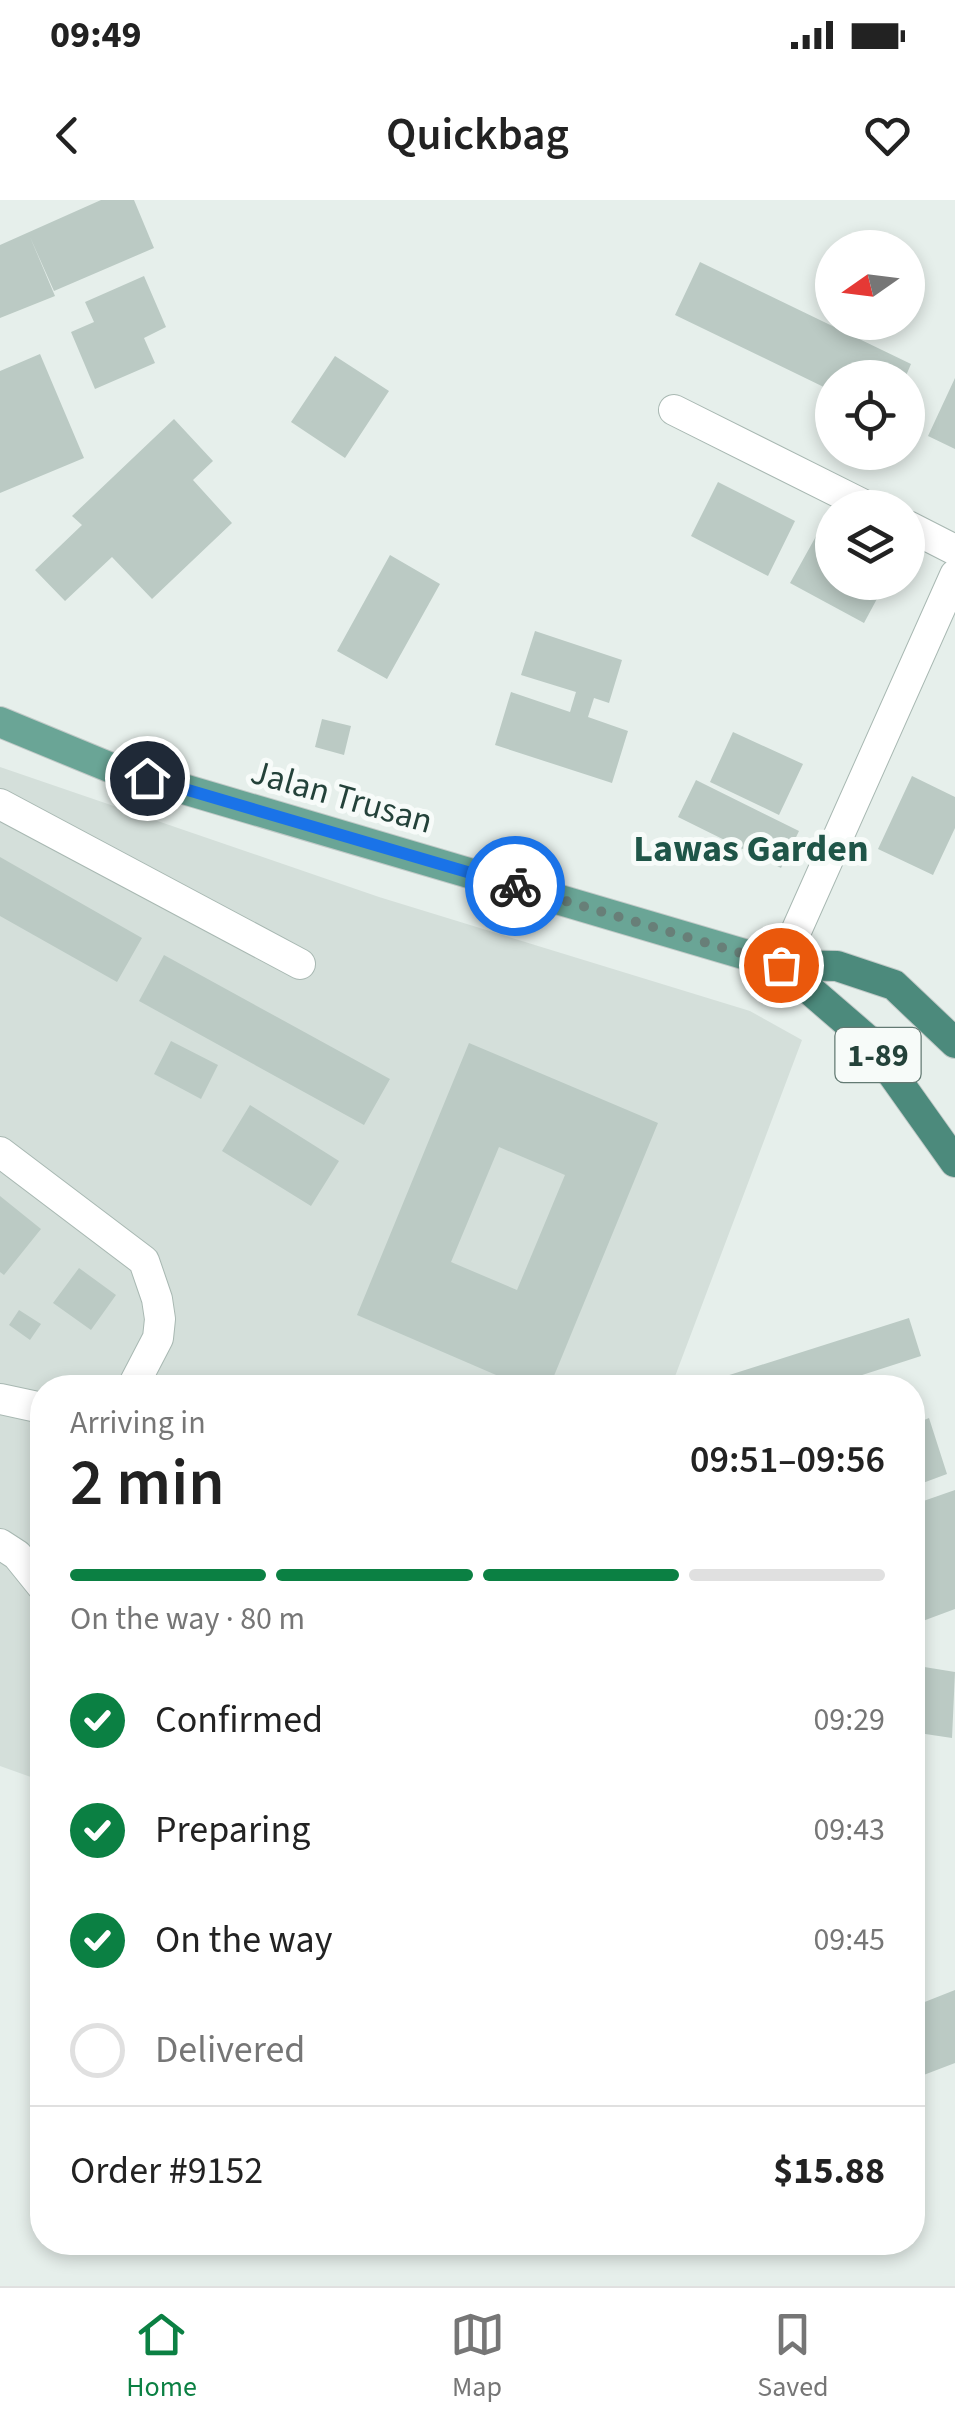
<!DOCTYPE html>
<html lang="en">
<head>
<meta charset="utf-8">
<style>
  :root { --surface:#fff; --page:#f6f6f6; --text:#222; --muted:#767676; --line:#e0e0e0; --accent:#0b8043 }
  body { margin:0; font-family:"Source Sans 3",sans-serif; background:var(--page); color:var(--text); height:100vh; display:flex; flex-direction:column; font-size:38px; white-space:nowrap }
  * { box-sizing:border-box; margin:0 }
  p { font-size:32px; color:var(--muted) }
  .icon { flex:none; width:55px; height:55px; fill:none; stroke:currentColor; stroke-width:2; stroke-linecap:round; stroke-linejoin:round }
  .map { position:relative; flex:1; overflow:hidden }
  .drawer { position:absolute; left:30px; top:1175px; width:895px; height:880px; display:flex; flex-direction:column; background:var(--surface); border-radius:40px; box-shadow:0 5px 15px #0003 }
  .drawer>* { flex:none }
  .needle { width:65px; rotate:256deg }
  .buttons { position:absolute; left:815px; top:30px; display:grid; gap:20px }
  .buttons a { display:grid; place-items:center; width:110px; height:110px; border-radius:50%; background:var(--surface); box-shadow:0 5px 15px #0003; font-size:50px }
  .pin { position:absolute; display:grid; place-items:center; width:85px; height:85px; color:#fff; margin:-42px; border:5px solid #fff; border-radius:50%; box-shadow:0 2px 10px #0007 }
  .courier { position:absolute; display:grid; place-items:center; width:100px; height:100px; margin:-50px; border:8px solid #1a73e8; border-radius:50%; background:#fff; color:#222; box-shadow:0 2px 12px #0007 }
  .overview em { font-style:normal; font-weight:600 }
  .overview div { display:flex; flex-direction:column-reverse }
  .overview { display:flex; align-items:center; justify-content:space-between; height:170px; padding:0 40px }
  h1 { font-size:65px; font-weight:600; line-height:75px }
  .bar { display:grid; grid-template-columns:repeat(4,1fr); gap:15px 10px; align-content:center; height:120px; padding:0 40px }
  .bar i { height:12px; border-radius:8px; background:var(--line) }
  .bar .selected { background:var(--accent) }
  .bar p { grid-column:span 4 }
  .line { display:flex; align-items:center; gap:25px; padding:0 40px; border-top:2px solid var(--line) }
  .line div { flex:1 }
  ol { padding:0 40px; list-style:none }
  li { display:flex; align-items:center; gap:30px; height:110px }
  li p { margin-inline-start:auto }
  li .icon { padding:10px; border-radius:50%; background:var(--accent); color:#fff; stroke-width:4 }
  li:last-child { color:var(--muted) }
  li i { width:55px; height:55px; border:5px solid var(--line); border-radius:50% }
  .status { display:flex; justify-content:space-between; align-items:center; height:70px; padding:0 50px; background:var(--surface); direction:ltr }
  .status svg { height:28px; fill:currentColor }
  header { display:flex; justify-content:space-between; align-items:center; height:130px; padding:0 40px; background:var(--surface); font-size:45px; font-weight:600 }
  .tab-bar { display:flex; justify-content:space-around; align-items:center; height:140px; border-top:2px solid var(--line); background:var(--surface); font-size:28px; color:var(--muted) }
  .tab-bar a { display:grid; justify-items:center; gap:5px }
  .tab-bar .selected { color:var(--accent) }
  .map>svg:first-child { display:block }
  .built { fill:#d4dfda }
  .building { fill:#bbcac4; fill-rule:evenodd }
  .lines { fill:none; stroke-linecap:round; stroke-linejoin:round }
  .minor-casing { stroke:#a8b8b2; stroke-width:32 }
  .primary-casing { stroke:#c2cac8; stroke-width:32 }
  .trunk-casing { stroke:#c2cac8; stroke-width:32 }
  .minor { stroke:#fff; stroke-width:30 }
  .primary { stroke:#6aa596; stroke-width:30 }
  .trunk { stroke:#4c8a7c; stroke-width:30 }
  .done { stroke:#687f78; stroke-width:10; stroke-dasharray:0 18 }
  .route { stroke:#1a73e8; stroke-width:12 }
  .labels { text-anchor:middle; stroke-width:10; stroke-linejoin:round; paint-order:stroke }
  .shield { fill:#f7fbf9; stroke:#637a73; stroke-width:2.5 }
  .shield-label { font-size:32px; font-weight:bold; fill:#24423a }
  .street-label { font-size:35px; fill:#24423a; stroke:#f7fbf9 }
  .neighbourhood-label { font-size:38px; font-weight:bold; fill:#1f5548; stroke:#f7fbf9 }
</style>
</head>
<body>
<div class="status"><b>09:49</b><svg viewBox="0 0 49 12"><path d="M0 12V9h3v3zM5 12V6h3v6zM10 12V3h3v9zM15 12V0h3v12zM26 1h20v11H26zM47 4h2v5h-2z"/></svg></div>
<header><svg class="icon" aria-label="back" viewBox="0 0 24 24"><path d="M15 5l-7 7 7 7"/></svg>Quickbag<svg class="icon" aria-label="heart" viewBox="0 0 24 24"><path d="M12 20l-8-8c-3-5 5-10 8-4 3-6 11-1 8 4z"/></svg></header>
<div class="map">
<svg width="955" height="2086" viewBox="0 0 955 2086">
  <rect width="100%" height="100%" fill="#e6efeb"/>
  <path class="built" d="M0,567L379,697L750,811L802,840L671,1187L42,1188V1581L0,1566Z"/>
  <path class="building" d="M101,0H134L154,48L54,91L30,37L55,96L0,118V45Z
    M700,62L911,164L905,178H832V191L675,115Z
    M144,76L166,127L144,138L155,163L95,189L71,132L94,122L85,102Z
    M40,154L84,258L0,293V171Z
    M335,156L389,191L345,258L291,222Z
    M955,178V249L928,236Z
    M174,219L213,261L193,280L232,323L152,399L112,357L65,401L35,370L82,325L72,316Z
    M718,282L795,321L768,376L691,336Z
    M820,329L832,336V382H886L864,423L790,383Z
    M390,355L440,384L387,479L337,451Z
    M535,431L622,460L609,503L594,498L588,517L628,531L612,583L495,545L511,492L570,512L576,492L521,475Z
    M322,519L351,526L344,555L315,547Z
    M733,532L803,564L779,615L710,582Z
    M912,576L955,597V628L933,675L878,649Z
    M696,580L799,631L781,668L678,617Z
    M0,657L142,738L117,782L0,716Z
    M164,755L390,879L364,925L139,801Z
    M171,841L218,865L201,899L154,874Z
    M469,843L658,923L549,1188H526L357,1115ZM499,947L565,975L517,1090L451,1062Z
    M250,905L339,961L311,1006L222,951Z
    M0,996L41,1029L4,1075L0,1072Z
    M79,1068L116,1095L91,1130L53,1103Z
    M19,1110L41,1124L30,1140L9,1125Z
    M909,1118L921,1156L822,1188H726L723,1177Z
    M929,1218L947,1274L912,1287V1225Z
    M955,1290V1409L912,1425V1305Z
    M912,1465L955,1472L952,1538L912,1532Z
    M955,1790V1863L921,1876L912,1854V1807Z"/>
  <g class="lines">
    <defs>
      <path id="minor" d="M674,210L870,308
        M908,326L955,350
        M0,604L300,764
        M781,765L955,375
        M0,952L144,1061L157,1099L160,1119L158,1138L132,1188
        M0,1199L42,1208
        M0,1344L17,1355L42,1386"/>
      <path id="primary" d="M0,522L109,567L781,765"/>
      <path id="trunk" d="M781,765L869,841L955,962
        M781,765L837,766L894,785L955,843"/>
    </defs>
    <use href="#minor" class="minor-casing"/>
    <use href="#primary" class="primary-casing"/>
    <use href="#trunk" class="trunk-casing"/>
    <use href="#minor" class="minor"/>
    <use href="#primary" class="primary"/>
    <use href="#trunk" class="trunk"/>
  </g>
  <g class="lines">
    <path class="done" d="M515,686L781,765"/>
    <path class="route" d="M147,578L515,686"/>
  </g>
  <g class="labels">
    <rect class="shield" x="835.5" y="828" width="85" height="54" rx="8"/>
    <g class="shield-label">
      <text x="878" y="866">1-89</text>
    </g>
    <g class="street-label">
      <text transform="translate(342 596) rotate(16)" y="12">Jalan Trusan</text>
    </g>
    <g class="neighbourhood-label">
      <text x="751" y="661">Lawas Garden</text>
    </g>
  </g>
</svg>
<div class="buttons">
<a><svg class="needle" viewBox="-14 -14 28 28"><path d="M0-13l5 13h-10z" fill="#e53935"/><path d="M0 13l5-13h-10z" fill="#767676"/></svg></a>
<a><svg class="icon" aria-label="locate" viewBox="0 0 24 24"><circle cx="12" cy="12" r="6"/><path d="M12 2v4M12 18v4M2 12h4M18 12h4"/></svg></a>
<a><svg class="icon" aria-label="layers" viewBox="0 0 24 24"><path d="M12 4l9 5-9 5-9-5zM3 14l9 5 9-5"/></svg></a>
</div>
<div class="pin" style="left:781px;top:765px;background:#ea580c"><svg class="icon" aria-label="bag" viewBox="0 0 24 24"><path d="M5 8h14l-1 12H6zM9 8a3 3 0 0 1 6 0"/></svg></div>
<div class="pin" style="left:147px;top:578px;background:#1f2937"><svg class="icon" aria-label="home" viewBox="0 0 24 24"><path d="M3 11l9-7 9 7M6 9v11h12V9"/></svg></div>
<div class="courier" style="left:515px;top:686px"><svg class="icon" aria-label="bike" viewBox="0 0 24 24"><circle cx="6" cy="16" r="4"/><circle cx="18" cy="16" r="4"/><path d="M6 16l4-8h5l3 8M10 8l3 8H6M13 5h3"/></svg></div>
<section class="drawer">
<div class="overview"><div><h1>2 min</h1><p>Arriving in</p></div><em>09:51–09:56</em></div>
<div class="bar"><i class="selected"></i><i class="selected"></i><i class="selected"></i><i></i><p>On the way · 80 m</p></div>
<ol>
<li><svg class="icon" aria-label="check" viewBox="0 0 24 24"><path d="M5 12l5 5 9-10"/></svg>Confirmed<p>09:29</p></li>
<li><svg class="icon" aria-label="check" viewBox="0 0 24 24"><path d="M5 12l5 5 9-10"/></svg>Preparing<p>09:43</p></li>
<li><svg class="icon" aria-label="check" viewBox="0 0 24 24"><path d="M5 12l5 5 9-10"/></svg>On the way<p>09:45</p></li>
<li><i></i>Delivered</li>
</ol>
<div class="line" style="height:130px"><div>Order #9152</div><b>$15.88</b></div>
</section>
</div>
<nav class="tab-bar">
<a class="selected"><svg class="icon" aria-label="home" viewBox="0 0 24 24"><path d="M3 11l9-7 9 7M6 9v11h12V9"/></svg>Home</a>
<a><svg class="icon" aria-label="map" viewBox="0 0 24 24"><path d="M3 6l6-2 6 2 6-2v14l-6 2-6-2-6 2zM9 4v14M15 6v14"/></svg>Map</a>
<a><svg class="icon" aria-label="saved" viewBox="0 0 24 24"><path d="M7 4h10v16l-5-4-5 4z"/></svg>Saved</a>
</nav>
</body>
</html>
